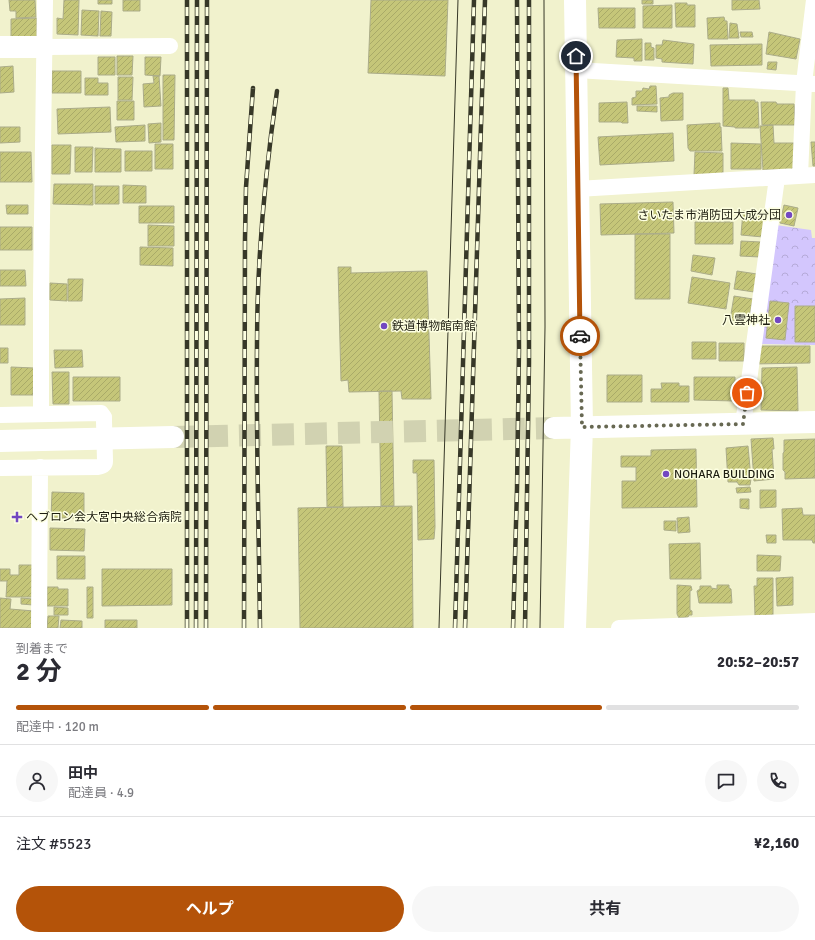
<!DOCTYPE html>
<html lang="ja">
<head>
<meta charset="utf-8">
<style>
  :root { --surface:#fff; --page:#f7f7f7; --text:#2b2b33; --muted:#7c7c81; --line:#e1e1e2; --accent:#b45309 }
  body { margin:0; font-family:Signika,"Noto Sans JP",sans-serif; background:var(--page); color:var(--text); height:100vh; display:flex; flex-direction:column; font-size:15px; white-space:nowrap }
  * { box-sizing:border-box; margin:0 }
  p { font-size:13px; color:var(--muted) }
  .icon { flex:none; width:22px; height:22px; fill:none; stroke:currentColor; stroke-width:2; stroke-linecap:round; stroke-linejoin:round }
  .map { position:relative; height:628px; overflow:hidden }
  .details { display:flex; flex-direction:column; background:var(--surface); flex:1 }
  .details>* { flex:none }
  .pin { position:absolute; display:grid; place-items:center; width:34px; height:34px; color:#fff; margin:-17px; border:2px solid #fff; border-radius:50%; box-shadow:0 1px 4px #0007 }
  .courier { position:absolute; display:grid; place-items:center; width:40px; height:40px; margin:-20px; border:3px solid #b45309; border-radius:50%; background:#fff; color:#222; box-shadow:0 1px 5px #0007 }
  .headline em { font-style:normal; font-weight:700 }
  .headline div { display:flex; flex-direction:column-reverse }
  .headline { display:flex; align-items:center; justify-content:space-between; height:68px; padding:0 16px }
  h1 { font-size:26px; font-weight:700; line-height:30px }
  .bar { display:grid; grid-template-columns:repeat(4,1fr); gap:6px 4px; align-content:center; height:48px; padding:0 16px }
  .bar i { height:5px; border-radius:3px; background:var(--line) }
  .bar .selected { background:var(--accent) }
  .bar p { grid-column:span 4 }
  .line { display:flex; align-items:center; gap:10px; padding:0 16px; border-top:1px solid var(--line) }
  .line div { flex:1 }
  .round { display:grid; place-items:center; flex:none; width:42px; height:42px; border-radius:21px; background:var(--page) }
  .button { display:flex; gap:8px; margin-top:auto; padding:8px 16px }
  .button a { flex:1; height:46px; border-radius:24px; background:var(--accent); color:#fff; font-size:16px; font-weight:700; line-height:46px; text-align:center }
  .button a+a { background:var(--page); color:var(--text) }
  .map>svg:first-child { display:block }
  .park { fill:url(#park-crowns) }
  .building { fill:url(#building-hatch); stroke:#abac89 }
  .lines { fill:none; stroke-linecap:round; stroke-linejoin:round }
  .secondary-tunnel { stroke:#d1d2b1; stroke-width:22; stroke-dasharray:22 11; stroke-linecap:butt }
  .street { stroke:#fff; stroke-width:16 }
  .secondary { stroke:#fff; stroke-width:22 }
  .tram { stroke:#373828; stroke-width:1 }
  .rail-casing { stroke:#373828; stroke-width:4.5 }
  .rail { stroke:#fdffe1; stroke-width:3; stroke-dasharray:9; stroke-linecap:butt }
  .done { stroke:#676852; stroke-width:4; stroke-dasharray:0 7.2 }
  .route { stroke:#b45309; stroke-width:5 }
  .poi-dot { fill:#7348c1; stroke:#fdffe1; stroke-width:1.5 }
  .labels { text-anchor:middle; stroke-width:3; stroke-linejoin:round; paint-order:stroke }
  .poi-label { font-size:12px; fill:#1d1d10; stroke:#fdffe1; text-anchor:start }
</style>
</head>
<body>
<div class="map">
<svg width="815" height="628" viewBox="0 0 815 628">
  <defs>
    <pattern id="park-crowns" width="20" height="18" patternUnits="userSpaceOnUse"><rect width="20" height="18" fill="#d3c6fd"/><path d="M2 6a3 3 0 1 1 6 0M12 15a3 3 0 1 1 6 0" fill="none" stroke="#b5aad8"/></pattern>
    <pattern id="building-hatch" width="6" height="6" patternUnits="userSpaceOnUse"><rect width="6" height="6" fill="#c5c679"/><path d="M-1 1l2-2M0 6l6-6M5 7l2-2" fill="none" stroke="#a9aa68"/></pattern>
  </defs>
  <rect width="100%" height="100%" fill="#f1f2cd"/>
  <path class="park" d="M776,225L811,230L812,238H815V345L756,344Z"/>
  <path class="building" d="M9,0H35L36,17L16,18V11H10Z
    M64,0H79L78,35L57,34V18L63,19Z
    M98,0H112V4H98Z
    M123,0H140V11H123Z
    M371,0H448L445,76L368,73Z
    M642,0H653V4H642Z
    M732,0H759L760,9L732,10Z
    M675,3H687V5H695V27H676Z
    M672,5V28H643V6Z
    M598,8H635V28H599Z
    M82,10L99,11L98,36L81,35Z
    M101,11L112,12L111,36H100Z
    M724,17L725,21H727L728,39H708L707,18Z
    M37,18V38L11,39V19Z
    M730,23L737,24L739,38H729Z
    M740,32H752L753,37H741Z
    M769,32L800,39L796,59L766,54Z
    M642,39V61H634V58L616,57L617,40Z
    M663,40L694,44L693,64L662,62V59L656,58V45H662Z
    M645,43H651V47L654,48V60H645Z
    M762,44V65L711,66L710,45Z
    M117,56H133L132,75H117Z
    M98,57H115V75H98Z
    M145,57H161L160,76L145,75Z
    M768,62H777L776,70L767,69Z
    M13,66L14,92L0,93V67Z
    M52,71H81V93H52Z
    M163,75H175L174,140H163Z
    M153,76H159L161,106L144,107L143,84L154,83Z
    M118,77H133L132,100H118Z
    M85,78H98V83H108V95H85Z
    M650,86H656L657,104L632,105V98L636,97V91H642L643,88L649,89Z
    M723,88H728L729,100H755V102H758L759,128H735V127L723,126Z
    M673,93H683V120L661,121L660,98L669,97V95Z
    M117,101H134V120H117Z
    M627,102L628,123H622L621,122H599V103Z
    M761,102H776L777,104H794L795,125H762Z
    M637,106H657V112L637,111Z
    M110,107L111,132L58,134L57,109Z
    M161,123V142L149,143L148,124Z
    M720,123V127H721L722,151H690L688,148L687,125Z
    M145,125V141L116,142L115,127Z
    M773,125L774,143H794V170H763L760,126Z
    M0,127H20V142L0,143Z
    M673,133L674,161L600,165L598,137Z
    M811,142H815V166H813Z
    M731,143L761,144V169H731Z
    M155,144H173V169H155Z
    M52,145H71L70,174H52Z
    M75,147H93L92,172H75Z
    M95,148L121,149V172H95Z
    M125,151H152V171H125Z
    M0,152H31L32,182H0Z
    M695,152L723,153V175H694Z
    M54,184H93V205L53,204Z
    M123,185L146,186V203H123Z
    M95,186H119V204H95Z
    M673,202L674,233L601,235L600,204Z
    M6,205H28V214H7Z
    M784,205L798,208L794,226L780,223Z
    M139,206H174V223H139Z
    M743,211L765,213L763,237L741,235Z
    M695,222H733V244H695Z
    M148,225L174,226V246H148Z
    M0,227H32V250H0Z
    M635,234H670V299H635Z
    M741,241L761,242L760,257L740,256Z
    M140,247L173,248V266L140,265Z
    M693,255L715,258L712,275L691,271Z
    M338,267H351V273L427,271L431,399H402L401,391L349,392L348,380L341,381Z
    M0,270H25L26,286H0Z
    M737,271L757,274L754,292L734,289Z
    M692,277L730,283L726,309L688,303Z
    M68,279H83L82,301H68Z
    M50,283L67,284V301L50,300Z
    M734,296L753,299L748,323L730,320Z
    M25,298V325H0V299Z
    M770,301L789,303L785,340L766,338Z
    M795,306H815V342H795Z
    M692,342H716V359H692Z
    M719,343H744V361H719Z
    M756,346H810V363L753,364Z
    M0,348H8V363H0Z
    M54,350H82L83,367L55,368Z
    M11,367L34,368L33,395H11Z
    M797,367L798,411L761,410L762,368Z
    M52,372H69V404H53Z
    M607,375H642V402H607Z
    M73,377H120V401H73Z
    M694,377H735V401L694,400Z
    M661,383H679V386H689V402H651V389H662Z
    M379,391H392L394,506H381Z
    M773,438L774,449H772L774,479L754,481L751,439Z
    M815,439V478L785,479V472L783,470V453L784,452V440Z
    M326,446H342L343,507H327Z
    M748,446L751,479L750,485H739L737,482H728L726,448Z
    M696,449L697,507L622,508V481H636V467H621V456H651V450Z
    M413,460H434L435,527L434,539L418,540L417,473H413Z
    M750,487L751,492L737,493L736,488Z
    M760,490H776V507L760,508Z
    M52,492L84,493V518H51Z
    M740,499H749V509L740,508Z
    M412,506L413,628H300L298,508Z
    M802,508L803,515H815V543H813L812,540H783L782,509Z
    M689,517L690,532L678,533L677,518Z
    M664,521H676V531L664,530Z
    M50,528L85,529L84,551L50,550Z
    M766,535H776V543H767Z
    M700,543L701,579H670L669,544Z
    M757,555L781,556L780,571H757Z
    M57,556H85V579H57Z
    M19,565H35L34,597H6L7,581H0V569H10V575H19Z
    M102,569H172V605L102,606Z
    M793,577V605L777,606L776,578Z
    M757,578H773V615L755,616L754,586H757Z
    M677,585L691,586L692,590L690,591V610L692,611V615H689L688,617L679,618L677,614Z
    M717,585H729V588L731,589L732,603H699L697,591L700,589V586H711V588L717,589Z
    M47,587H58V589H68V606H47Z
    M87,587H93V618H87Z
    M0,598L11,599L10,609L34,611L33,628H0Z
    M21,598L33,599V605L21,604Z
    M54,607L68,608V615H54Z
    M48,616H59L58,628H47Z
    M61,620L82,621V628H60Z
    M105,620H137V628H105Z"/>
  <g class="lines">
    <path class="secondary-tunnel" d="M173,437L554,428"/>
    <path class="street" d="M45,47L170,46
      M576,70L815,84
      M800,176L804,83L814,0
      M577,189L815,175
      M41,414V293L45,0
      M0,415L101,413L104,417V421L105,461C105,465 103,466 98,467L0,468
      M743,424L777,178
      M39,628L40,467
      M619,628L815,621"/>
    <path class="secondary" d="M575,0L582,427L575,628
      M0,47H45
      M554,428L815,422
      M0,441L173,437"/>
    <path class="tram" d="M439,628L458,0
      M540,628L545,327L544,0"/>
    <defs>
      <path id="rail" d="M187,628V0
        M196,628L197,0
        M206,628L207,0
        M244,628L245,238L246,187L253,88
        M260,628C259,533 256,438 257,344C257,259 265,174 277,91
        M455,628L474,0
        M465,628L485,0
        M513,628L517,489L519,349L517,0
        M525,628L529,363V0"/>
    </defs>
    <use href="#rail" class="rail-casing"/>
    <use href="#rail" class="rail"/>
  </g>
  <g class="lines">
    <path class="done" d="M580,336L582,427L743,424L747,393"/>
    <path class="route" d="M576,56L580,336"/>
  </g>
  <g class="poi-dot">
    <circle cx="789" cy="215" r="4"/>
    <circle cx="778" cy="320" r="4"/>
    <circle cx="384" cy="326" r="4"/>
    <circle cx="666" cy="474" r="4"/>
    <path d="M15 511h4v4h4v4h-4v4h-4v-4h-4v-4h4z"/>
  </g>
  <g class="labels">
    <g class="poi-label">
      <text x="781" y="219" text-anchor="end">さいたま市消防団大成分団</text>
      <text x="770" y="324" text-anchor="end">八雲神社</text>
      <text x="392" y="330">鉄道博物館南館</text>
      <text x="674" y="478">NOHARA BUILDING</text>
      <text x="26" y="521">ヘブロン会大宮中央総合病院</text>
    </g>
  </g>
</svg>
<div class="pin" style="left:747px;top:393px;background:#ea580c"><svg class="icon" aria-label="bag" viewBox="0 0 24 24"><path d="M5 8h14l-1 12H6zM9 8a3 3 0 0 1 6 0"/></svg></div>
<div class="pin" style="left:576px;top:56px;background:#1f2937"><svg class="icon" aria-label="home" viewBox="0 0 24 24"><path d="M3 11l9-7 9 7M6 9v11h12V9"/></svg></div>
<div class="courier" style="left:580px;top:336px"><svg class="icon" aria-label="car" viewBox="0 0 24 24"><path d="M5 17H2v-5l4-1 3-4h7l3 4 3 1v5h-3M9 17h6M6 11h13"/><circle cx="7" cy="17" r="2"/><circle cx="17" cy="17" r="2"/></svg></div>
</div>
<section class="details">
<div class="headline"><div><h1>2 分</h1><p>到着まで</p></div><em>20:52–20:57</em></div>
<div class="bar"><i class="selected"></i><i class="selected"></i><i class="selected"></i><i></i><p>配達中 · 120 m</p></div>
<div class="line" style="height:72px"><a class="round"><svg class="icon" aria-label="person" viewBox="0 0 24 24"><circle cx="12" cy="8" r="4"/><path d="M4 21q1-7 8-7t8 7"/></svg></a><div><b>田中</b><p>配達員 · 4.9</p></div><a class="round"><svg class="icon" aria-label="chat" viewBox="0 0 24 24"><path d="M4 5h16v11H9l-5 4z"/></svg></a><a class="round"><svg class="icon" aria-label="phone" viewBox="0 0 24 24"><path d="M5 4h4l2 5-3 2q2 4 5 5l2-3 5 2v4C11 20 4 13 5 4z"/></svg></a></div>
<div class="line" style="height:52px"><div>注文 #5523</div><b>¥2,160</b></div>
<div class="button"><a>ヘルプ</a><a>共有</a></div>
</section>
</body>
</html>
